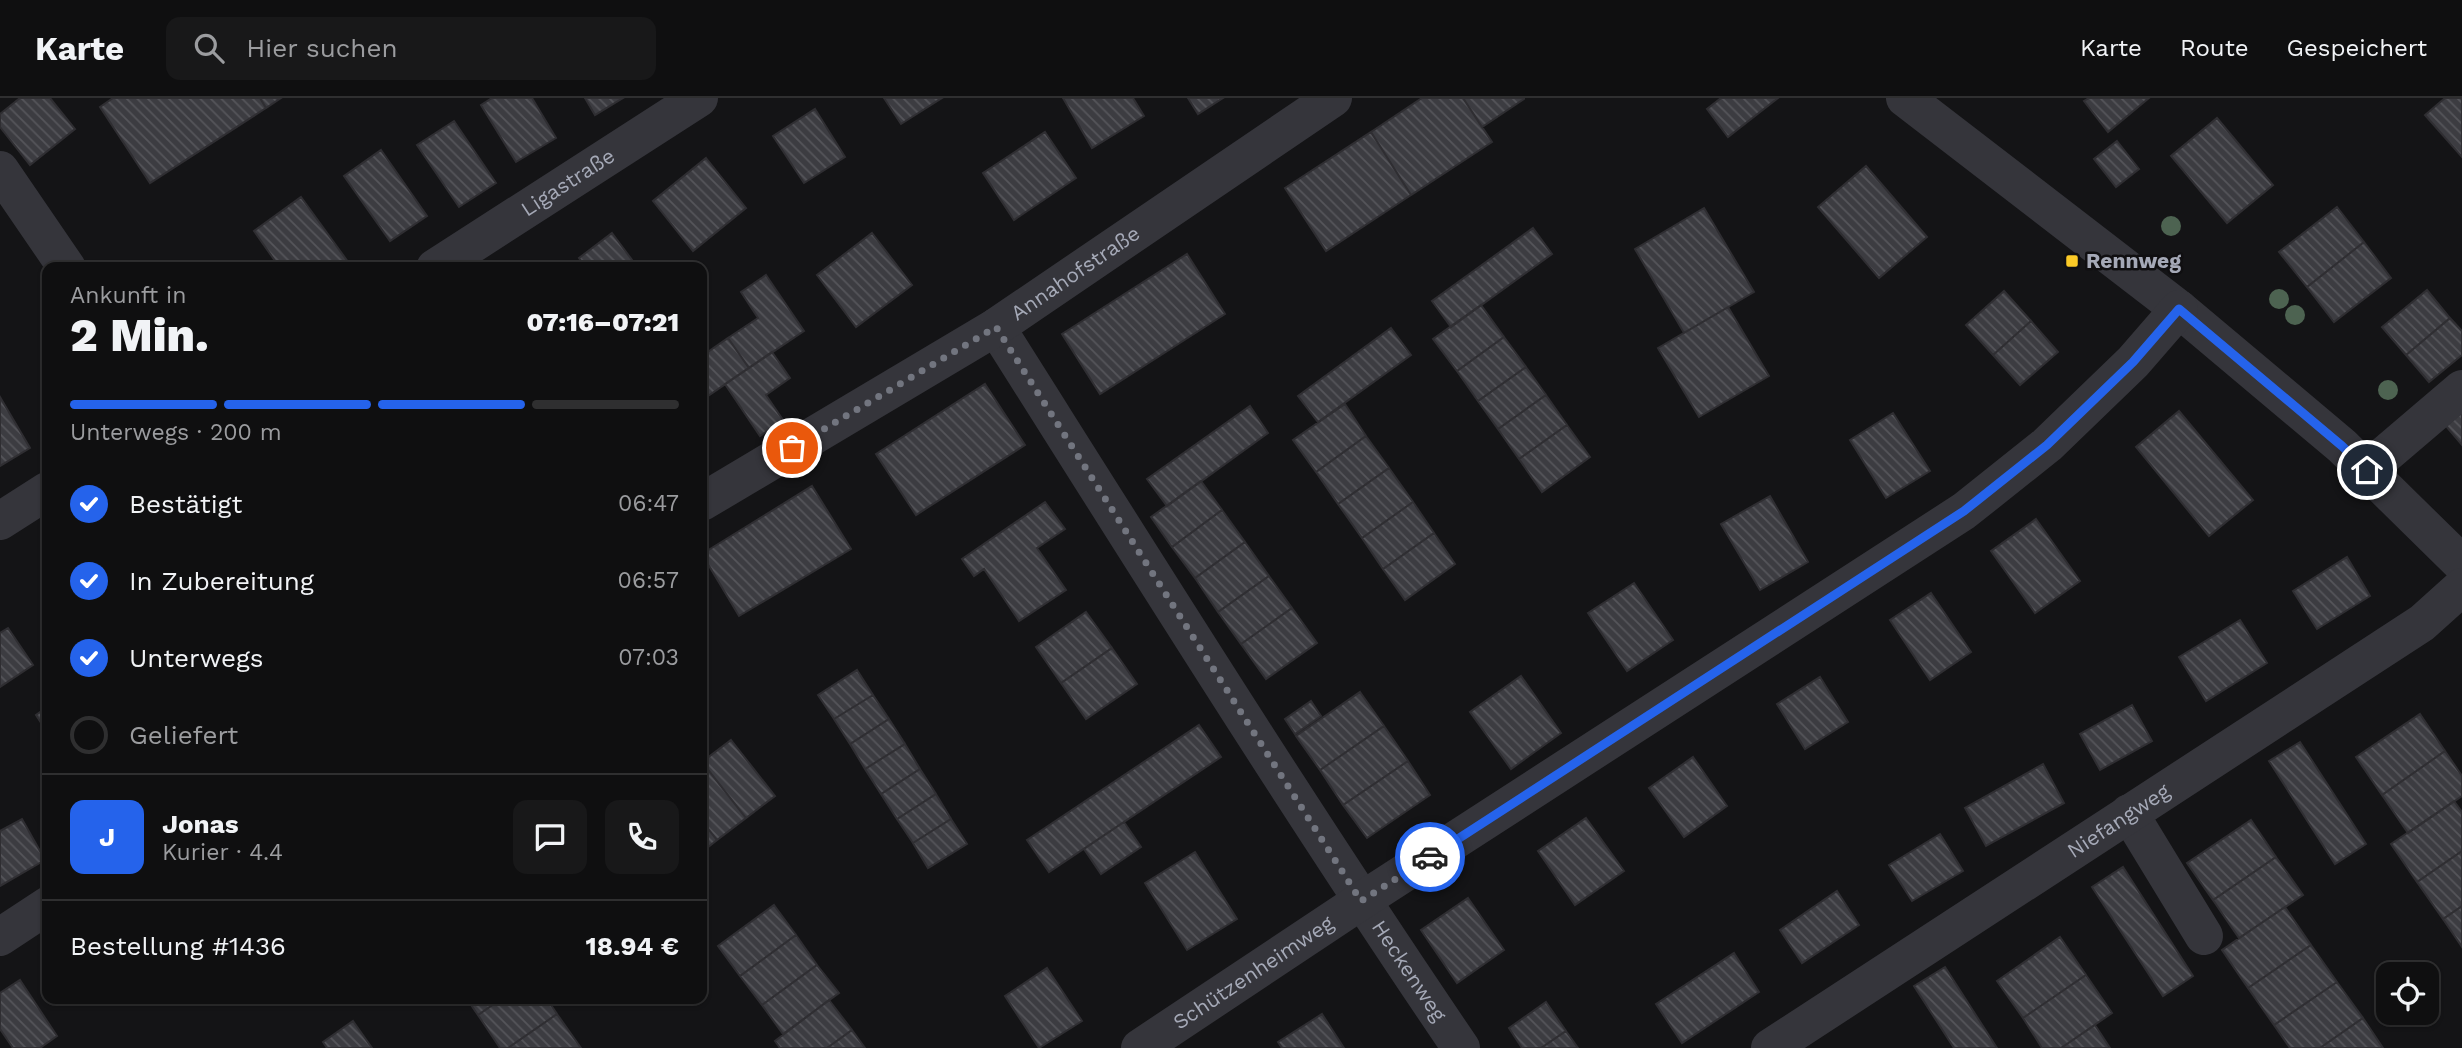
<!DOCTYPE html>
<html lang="de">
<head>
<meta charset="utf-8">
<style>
  :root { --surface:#0f0f10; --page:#181819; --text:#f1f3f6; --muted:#9b9c9f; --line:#2f2f30; --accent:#2563eb }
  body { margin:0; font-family:"Work Sans",sans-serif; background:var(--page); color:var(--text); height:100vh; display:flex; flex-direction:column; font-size:26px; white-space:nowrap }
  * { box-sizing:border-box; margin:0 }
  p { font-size:23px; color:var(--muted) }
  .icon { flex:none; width:38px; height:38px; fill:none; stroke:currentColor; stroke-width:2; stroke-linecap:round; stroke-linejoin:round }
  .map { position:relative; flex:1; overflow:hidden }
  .details { position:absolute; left:42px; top:164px; width:665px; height:742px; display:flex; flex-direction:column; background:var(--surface); border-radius:14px; box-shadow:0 2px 5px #0004,0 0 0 2px var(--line) }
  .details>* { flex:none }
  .tools { position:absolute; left:2376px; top:864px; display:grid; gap:14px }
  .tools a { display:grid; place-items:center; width:63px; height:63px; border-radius:14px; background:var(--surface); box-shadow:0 2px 5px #0004,0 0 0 2px var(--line); font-size:35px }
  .pin { position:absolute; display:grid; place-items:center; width:60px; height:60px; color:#fff; margin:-30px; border:4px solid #fff; border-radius:50%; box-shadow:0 2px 7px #0007 }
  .courier { position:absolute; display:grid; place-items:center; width:70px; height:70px; margin:-35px; border:5px solid #2563eb; border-radius:50%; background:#fff; color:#222; box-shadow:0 2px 9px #0007 }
  .overview em { font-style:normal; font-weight:800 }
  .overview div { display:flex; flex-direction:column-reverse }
  .overview { display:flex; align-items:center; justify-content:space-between; height:119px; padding:0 28px }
  h1 { font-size:46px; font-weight:800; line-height:52px }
  .bar { display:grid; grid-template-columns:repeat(4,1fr); gap:10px 7px; align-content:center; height:84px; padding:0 28px }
  .bar i { height:9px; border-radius:5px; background:var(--line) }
  .bar .active { background:var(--accent) }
  .bar p { grid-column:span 4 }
  .line { display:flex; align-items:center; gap:18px; padding:0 28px; border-top:2px solid var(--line) }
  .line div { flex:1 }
  .round { display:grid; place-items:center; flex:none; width:74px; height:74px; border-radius:14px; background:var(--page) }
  ol { padding:0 28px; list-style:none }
  li { display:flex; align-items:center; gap:21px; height:77px }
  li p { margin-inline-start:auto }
  li .icon { padding:7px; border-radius:50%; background:var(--accent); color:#fff; stroke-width:4 }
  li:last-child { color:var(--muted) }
  li i { width:38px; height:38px; border:4px solid var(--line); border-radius:50% }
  header { display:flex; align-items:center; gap:42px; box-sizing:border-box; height:98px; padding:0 35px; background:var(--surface); border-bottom:2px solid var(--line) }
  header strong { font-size:33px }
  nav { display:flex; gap:38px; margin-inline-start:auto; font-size:24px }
  .search { width:490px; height:63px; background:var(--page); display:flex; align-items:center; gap:18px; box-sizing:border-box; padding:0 24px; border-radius:14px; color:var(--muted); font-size:26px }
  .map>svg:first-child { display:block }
  .building { fill:url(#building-back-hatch); stroke:#2f2e32; stroke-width:2 }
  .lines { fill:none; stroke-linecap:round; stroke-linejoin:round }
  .minor { stroke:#35353b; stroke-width:38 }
  .tree { fill:#4d6351 }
  .done { stroke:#72757f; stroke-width:7; stroke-dasharray:0 12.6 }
  .route { stroke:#2563eb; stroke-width:9 }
  .poi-dot { fill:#fbca27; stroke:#100f11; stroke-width:2.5 }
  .labels { text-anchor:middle; stroke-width:5; stroke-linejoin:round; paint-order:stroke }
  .street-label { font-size:21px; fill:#a5a9b7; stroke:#100f11 }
  .poi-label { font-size:21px; font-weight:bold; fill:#a5a9b7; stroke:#100f11; text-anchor:start }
</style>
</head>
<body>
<header>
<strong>Karte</strong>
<div class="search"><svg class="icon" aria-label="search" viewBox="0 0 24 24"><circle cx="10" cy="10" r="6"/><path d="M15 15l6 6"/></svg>Hier suchen</div>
<nav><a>Karte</a><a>Route</a><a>Gespeichert</a></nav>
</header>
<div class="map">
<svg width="2462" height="950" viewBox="0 0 2462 950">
  <defs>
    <pattern id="building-back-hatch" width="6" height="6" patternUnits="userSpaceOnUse" patternTransform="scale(1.75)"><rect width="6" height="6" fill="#3c3c41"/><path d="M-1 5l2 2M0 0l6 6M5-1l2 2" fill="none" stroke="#55555a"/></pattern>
  </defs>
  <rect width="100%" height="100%" fill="#141416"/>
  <path class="building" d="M20,0H50L75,31L30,67L0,29V16Z
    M113,0H260L266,10L150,85L100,9Z
    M260,0H281L266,10Z
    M492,0H532L556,40L516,64L481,7Z
    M585,0H623L595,17Z
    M884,0H942L901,26Z
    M1063,0H1133L1144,18L1092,50Z
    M1188,0H1223L1198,16Z
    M1422,0H1463L1492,44L1411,97L1371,34Z
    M1463,0H1524V1L1482,29Z
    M1721,0H1778L1728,39L1707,11Z
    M2089,0H2149L2108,34L2084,3Z
    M2445,0H2462V59L2425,17Z
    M815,11L845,59L804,85L773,38Z
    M2217,20L2273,87L2227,125L2171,58Z
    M454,23L496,85L459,109L417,47Z
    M1045,34L1076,80L1014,122L983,75Z
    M1371,34L1411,97L1326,153L1285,90Z
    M2117,43L2139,71L2116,89L2094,61Z
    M381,52L427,118L390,143L344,78Z
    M706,60L746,110L693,153L653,103Z
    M1866,68L1927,139L1879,180L1818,109Z
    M301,99L351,168L348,170H280L254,133Z
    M2337,109L2364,144L2307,189L2279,154Z
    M1704,110L1754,194L1684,235L1635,151Z
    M1533,130L1552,156L1451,229L1432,203Z
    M612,135L638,170H586L579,160Z
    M872,135L912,187L856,229L817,177Z
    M2364,144L2391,180L2334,224L2307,189Z
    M1187,156L1225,216L1100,296L1062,236Z
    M766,177L804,233L749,270L728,240L758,220L741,194Z
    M2427,192L2450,220L2406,257L2382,229Z
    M2004,193L2031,223L1993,257L1966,227Z
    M1481,207L1504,239L1457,273L1433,241Z
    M1728,209L1769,278L1699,319L1658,250Z
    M2450,220L2462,233V257L2429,284L2406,257Z
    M2031,223L2058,254L2020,287L1993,257Z
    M1391,230L1411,257L1318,324L1298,298Z
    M1504,239L1526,269L1478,303L1457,273Z
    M728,240L749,270L702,302V258Z
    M772,254L790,280L766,297L783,322L760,338L725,286Z
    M1526,269L1546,297L1498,331L1478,303Z
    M985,286L1025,347L916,417L876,356Z
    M1546,297L1567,327L1519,361L1498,331Z
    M0,299L30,350L0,368Z
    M1345,306L1366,338L1316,374L1293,342Z
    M1250,308L1268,335L1167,408L1147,381Z
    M2179,313L2253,402L2209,438L2136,349Z
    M2462,314V347L2446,328Z
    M1893,315L1930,373L1886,400L1850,342Z
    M1567,327L1590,359L1542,394L1519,361Z
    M1366,338L1389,370L1338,406L1316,374Z
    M1389,370L1413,404L1362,440L1338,406Z
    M1201,383L1222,412L1172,449L1151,419Z
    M812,388L851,451L739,518L702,456Z
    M1770,398L1808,464L1760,492L1721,426Z
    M1045,404L1065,431L1037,450L1066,492L1019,523L984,471L974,478L962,461Z
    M1413,404L1434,435L1383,471L1362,440Z
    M1222,412L1245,444L1195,480L1172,449Z
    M2036,421L2080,483L2035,515L1991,453Z
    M1434,435L1455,466L1405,502L1383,471Z
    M1245,444L1269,478L1218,514L1195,480Z
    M2347,459L2370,498L2317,531L2293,493Z
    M1269,478L1292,510L1241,546L1218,514Z
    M1634,485L1673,542L1627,573L1588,515Z
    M1931,495L1971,554L1930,582L1890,522Z
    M1292,510L1317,545L1266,581L1241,546Z
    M1086,514L1112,550L1061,585L1036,549Z
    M2240,522L2267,565L2206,603L2179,559Z
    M8,530L33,567L0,589V535Z
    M1112,550L1137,586L1086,621L1061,585Z
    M857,572L873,597L834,621L818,597Z
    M1521,578L1561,635L1511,671L1470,614Z
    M1820,579L1848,624L1805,651L1777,606Z
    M1360,594L1384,628L1320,672L1296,638Z
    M873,597L889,621L850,646L834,621Z
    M1311,603L1321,618L1295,636L1285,621Z
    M2132,607L2152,643L2100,672L2080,636Z
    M47,609V634L36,617Z
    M2420,616L2445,653L2382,697L2356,659Z
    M889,621L905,646L865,671L850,646Z
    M1199,627L1221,659L1049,774L1027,742Z
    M1384,628L1408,663L1343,707L1320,672Z
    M731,642L775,698L746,720L702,664Z
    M2300,644L2366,746L2335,766L2269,663Z
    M905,646L920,671L881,696L865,671Z
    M2445,653L2462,678V698L2408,735L2382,697Z
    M1693,659L1727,708L1684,739L1649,690Z
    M1408,663L1430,697L1367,740L1343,707Z
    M702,664L746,720L717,742L702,723Z
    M2043,666L2064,705L1986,748L1965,710Z
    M920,671L936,696L897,721L881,696Z
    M936,696L951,721L913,745L897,721Z
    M2454,703L2462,714V753L2417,784L2391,746Z
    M1586,720L1624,773L1575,807L1538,753Z
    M22,721L45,762L0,788V733Z
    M951,721L967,746L928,770L913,745Z
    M2251,722L2276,759L2213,802L2187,765Z
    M702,723L717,742L702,754Z
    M1124,724L1141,749L1101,776L1084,751Z
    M1940,736L1963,773L1912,803L1889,767Z
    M2462,753V808L2443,821L2417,784Z
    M1195,754L1237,821L1187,852L1145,785Z
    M2276,759L2303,797L2239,840L2213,802Z
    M2123,769L2193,878L2163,898L2092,789Z
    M1837,793L1859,827L1802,865L1780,832Z
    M1468,800L1504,852L1457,885L1421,832Z
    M774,807L796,837L740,878L718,848Z
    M2462,808V849L2443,821Z
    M2285,809L2311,847L2248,890L2222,852Z
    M796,837L817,867L762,907L740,878Z
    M2060,839L2086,877L2023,920L1997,883Z
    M2311,847L2337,884L2274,927L2248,890Z
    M1734,855L1759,894L1682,945L1656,906Z
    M817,867L839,895L783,936L762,907Z
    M1945,869L1997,950H1954L1914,888Z
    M1047,870L1082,923L1039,950L1005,898Z
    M2086,877L2112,915L2061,950H2042L2023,920Z
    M20,882L57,938L40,950H13L0,931V895Z
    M2337,884L2363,920L2320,950H2290L2274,927Z
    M467,901H501L478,917Z
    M501,901H547L557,916L508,950H500L478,917Z
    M829,902L852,932L827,950H780L775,943Z
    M1546,904L1566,933L1541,950H1522L1509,930Z
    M557,916L581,950H508Z
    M1322,916L1344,950H1282L1278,944Z
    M2363,920L2383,950H2320Z
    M353,923L372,950H327L323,944Z
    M2095,927L2110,950H2061Z
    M852,932L865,950H827Z
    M1566,933L1578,950H1541Z"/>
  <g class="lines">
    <g class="minor">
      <path d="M1905,0L2179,211L2342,348L2462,466"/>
      <path d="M0,72L67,170"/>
      <path id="s1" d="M435,170L699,0"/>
      <path id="s2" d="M996,229C1149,471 1300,713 1461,950"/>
      <path d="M2367,372L2462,291"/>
      <path id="s3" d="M702,404L996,229L1333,0"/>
      <path d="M0,423L47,393"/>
      <path d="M2129,715L2204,838"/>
      <path d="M0,839L47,808"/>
      <path id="s4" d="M1140,950L1361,803L1964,413L2047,347L2133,264L2179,211"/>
      <path id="s5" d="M1770,950L2422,525L2462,489"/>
    </g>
  </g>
  <g class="tree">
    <circle cx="2171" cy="128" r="10"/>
    <circle cx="2279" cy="201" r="10"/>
    <circle cx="2295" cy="217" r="10"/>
    <circle cx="2388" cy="292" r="10"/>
  </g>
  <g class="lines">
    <path class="done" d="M792,350L996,229L1361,803L1430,759"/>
    <path class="route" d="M1430,759L1964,413L2047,347L2133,264L2179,211L2342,348L2367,372"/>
  </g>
  <rect class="poi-dot" x="2065" y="156" width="14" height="14" rx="3.5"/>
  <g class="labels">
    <g class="street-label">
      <text dy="7" stroke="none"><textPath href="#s1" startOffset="158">Ligastraße</textPath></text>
      <text dy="7" stroke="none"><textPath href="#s3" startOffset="438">Annahofstraße</textPath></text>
      <text dy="7" stroke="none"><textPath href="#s5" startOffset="416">Niefangweg</textPath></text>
      <text dy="7" stroke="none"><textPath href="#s2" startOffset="765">Heckenweg</textPath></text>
      <text dy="7" stroke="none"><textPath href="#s4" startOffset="136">Schützenheimweg</textPath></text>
    </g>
    <g class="poi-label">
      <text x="2086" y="170">Rennweg</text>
    </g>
  </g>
</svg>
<div class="tools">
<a><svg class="icon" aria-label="locate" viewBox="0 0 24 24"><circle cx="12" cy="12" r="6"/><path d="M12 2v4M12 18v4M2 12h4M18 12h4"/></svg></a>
</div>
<div class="pin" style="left:792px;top:350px;background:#ea580c"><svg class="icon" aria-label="bag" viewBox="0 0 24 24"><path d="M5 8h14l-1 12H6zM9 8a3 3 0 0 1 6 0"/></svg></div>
<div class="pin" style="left:2367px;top:372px;background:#1f2937"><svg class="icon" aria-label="home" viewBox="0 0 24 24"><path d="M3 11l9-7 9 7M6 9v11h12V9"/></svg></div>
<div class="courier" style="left:1430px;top:759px"><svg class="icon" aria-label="car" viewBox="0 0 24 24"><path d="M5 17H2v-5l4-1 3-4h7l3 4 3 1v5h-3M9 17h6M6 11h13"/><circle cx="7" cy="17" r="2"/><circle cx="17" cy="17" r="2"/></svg></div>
<section class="details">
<div class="overview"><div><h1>2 Min.</h1><p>Ankunft in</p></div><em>07:16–07:21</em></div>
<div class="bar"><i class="active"></i><i class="active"></i><i class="active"></i><i></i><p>Unterwegs · 200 m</p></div>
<ol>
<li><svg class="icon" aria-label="check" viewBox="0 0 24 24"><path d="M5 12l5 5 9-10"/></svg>Bestätigt<p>06:47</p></li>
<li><svg class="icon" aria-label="check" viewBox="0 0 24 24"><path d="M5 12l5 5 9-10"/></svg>In Zubereitung<p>06:57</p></li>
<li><svg class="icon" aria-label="check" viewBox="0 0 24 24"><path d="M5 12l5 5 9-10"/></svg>Unterwegs<p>07:03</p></li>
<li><i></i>Geliefert</li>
</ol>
<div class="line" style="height:126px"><b class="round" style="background:var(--accent);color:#fff">J</b><div><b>Jonas</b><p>Kurier · 4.4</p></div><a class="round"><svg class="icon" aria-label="chat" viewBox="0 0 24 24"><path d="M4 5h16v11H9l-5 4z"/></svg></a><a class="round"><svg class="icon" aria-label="phone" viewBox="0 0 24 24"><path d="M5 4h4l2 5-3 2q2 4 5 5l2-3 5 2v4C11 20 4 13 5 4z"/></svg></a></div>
<div class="line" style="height:91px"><div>Bestellung #1436</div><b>18.94 €</b></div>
</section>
</div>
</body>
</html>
